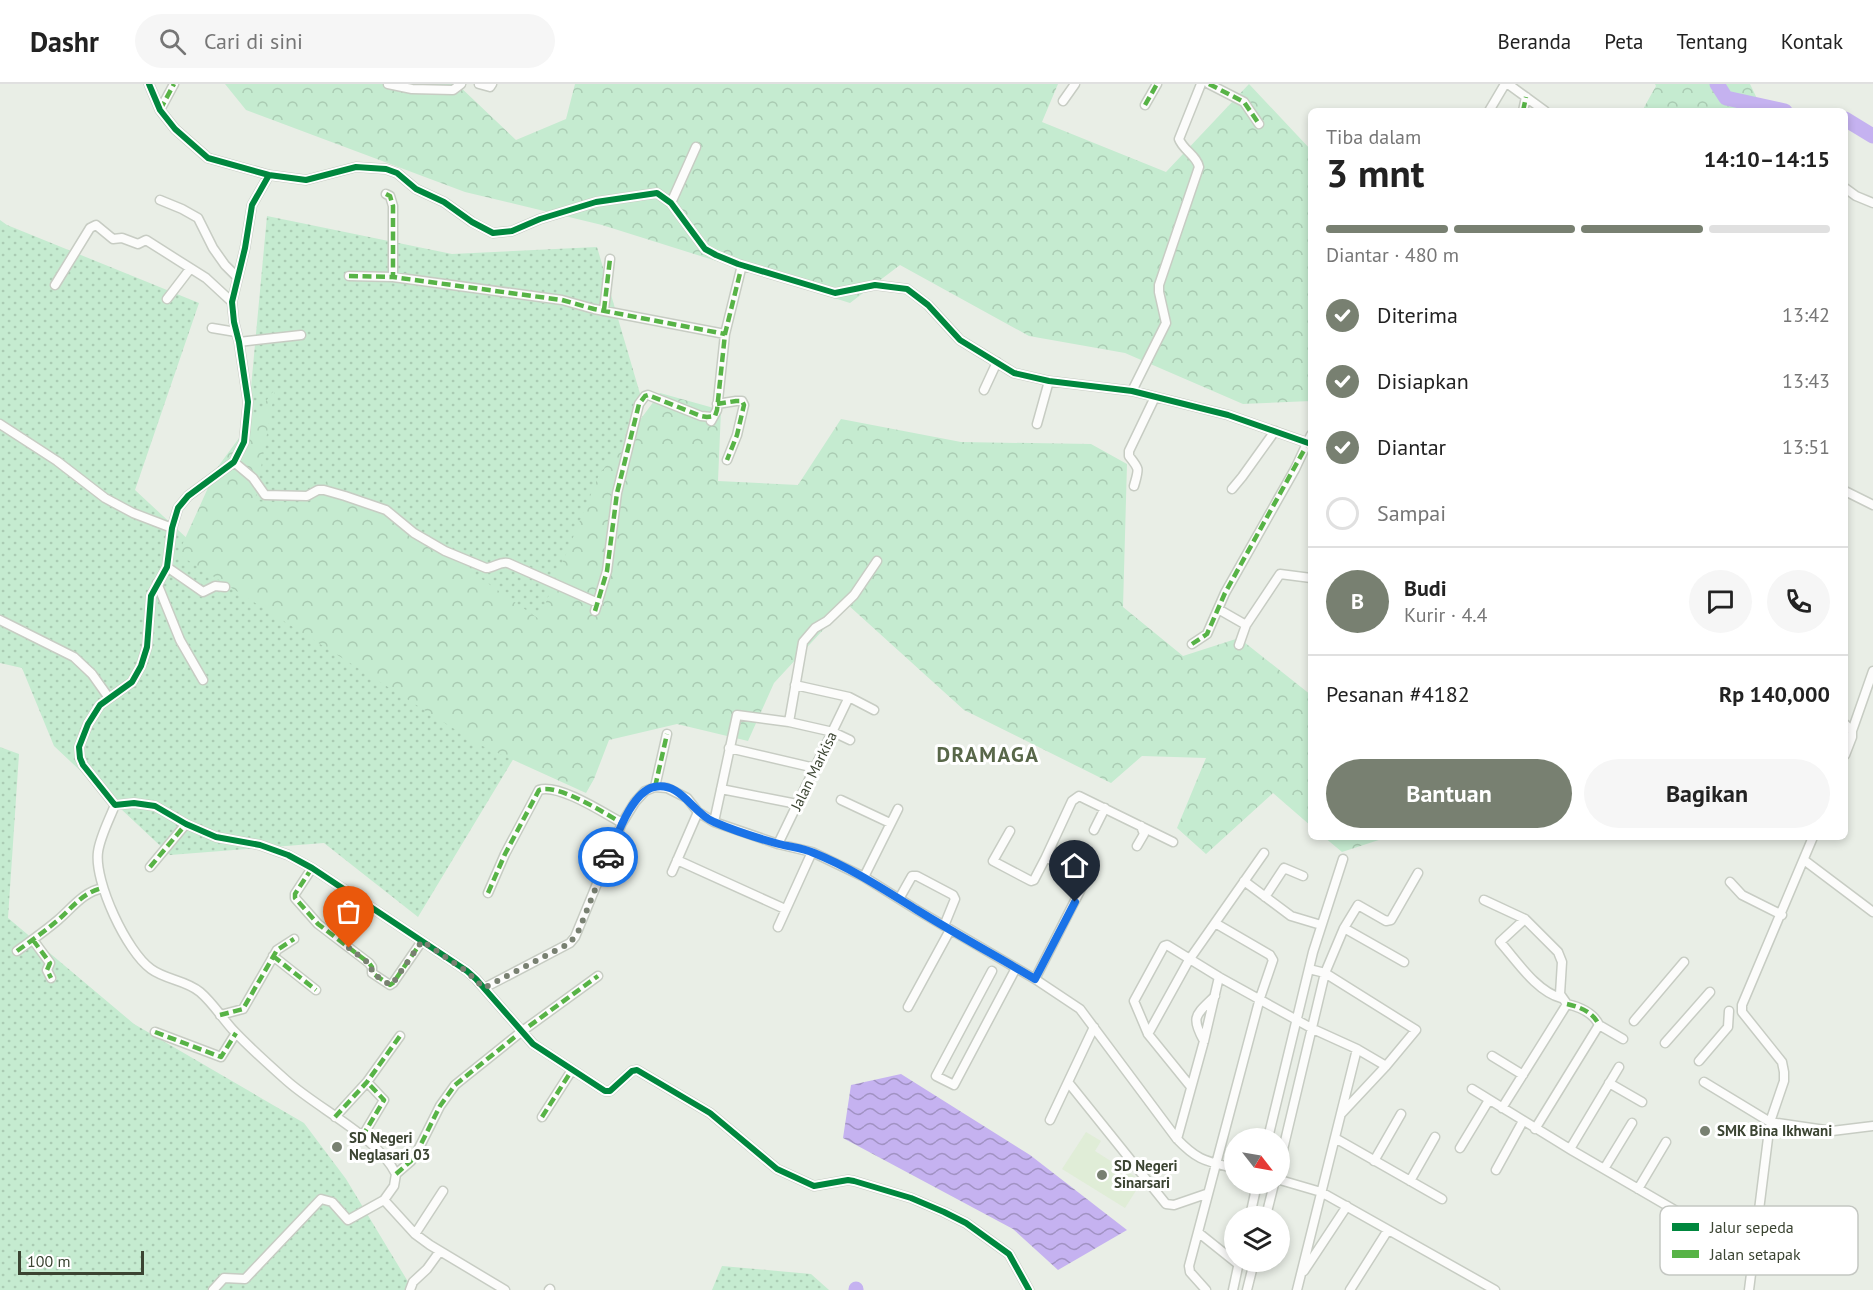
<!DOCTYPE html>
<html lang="id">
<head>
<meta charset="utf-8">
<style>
  :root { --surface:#fff; --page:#f6f6f6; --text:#222; --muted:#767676; --line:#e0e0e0; --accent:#788071 }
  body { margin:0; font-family:"PT Sans",sans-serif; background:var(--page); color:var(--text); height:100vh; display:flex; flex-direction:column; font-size:22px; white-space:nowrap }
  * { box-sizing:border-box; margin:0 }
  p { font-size:20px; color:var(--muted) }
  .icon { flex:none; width:33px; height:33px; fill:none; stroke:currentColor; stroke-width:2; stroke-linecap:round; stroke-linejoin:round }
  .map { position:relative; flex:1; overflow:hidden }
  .panel { position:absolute; left:1308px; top:24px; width:540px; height:732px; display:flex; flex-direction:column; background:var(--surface); border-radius:9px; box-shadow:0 3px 9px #0003 }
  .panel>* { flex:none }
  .needle { width:39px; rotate:121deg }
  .fabs { position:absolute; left:1224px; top:1044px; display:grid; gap:12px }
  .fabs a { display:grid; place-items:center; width:66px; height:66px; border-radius:50%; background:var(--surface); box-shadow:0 3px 9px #0003; font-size:30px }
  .scale { position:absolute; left:18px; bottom:15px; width:126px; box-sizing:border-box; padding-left:6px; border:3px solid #3b4432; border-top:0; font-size:16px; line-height:21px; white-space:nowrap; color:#3b4432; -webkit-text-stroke:4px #fff; paint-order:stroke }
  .pin { position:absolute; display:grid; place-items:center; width:51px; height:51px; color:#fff; margin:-62px -26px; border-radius:50% 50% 50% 0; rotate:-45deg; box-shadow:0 0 6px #0007 }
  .pin .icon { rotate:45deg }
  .courier { position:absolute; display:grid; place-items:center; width:60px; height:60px; margin:-30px; border:4px solid #1a73e8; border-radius:50%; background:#fff; color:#222; box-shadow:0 2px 8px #0007 }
  .overview em { font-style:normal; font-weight:800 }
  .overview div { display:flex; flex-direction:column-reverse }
  .overview { display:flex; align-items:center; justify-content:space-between; height:102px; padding:0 18px }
  h1 { font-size:39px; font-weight:800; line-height:45px }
  .bar { display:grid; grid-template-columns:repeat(4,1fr); gap:9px 6px; align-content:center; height:72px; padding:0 18px }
  .bar i { height:8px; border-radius:4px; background:var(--line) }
  .bar .on { background:var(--accent) }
  .bar p { grid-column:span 4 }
  .line { display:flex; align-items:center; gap:15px; padding:0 18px; border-top:2px solid var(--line) }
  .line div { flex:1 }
  .round { display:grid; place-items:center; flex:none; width:63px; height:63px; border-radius:32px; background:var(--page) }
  ol { padding:0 18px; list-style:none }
  li { display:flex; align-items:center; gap:18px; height:66px }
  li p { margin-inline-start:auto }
  li .icon { padding:6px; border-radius:50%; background:var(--accent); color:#fff; stroke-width:4 }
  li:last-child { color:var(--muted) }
  li i { width:33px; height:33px; border:3px solid var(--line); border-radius:50% }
  .primary-button { display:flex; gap:12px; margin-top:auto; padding:12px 18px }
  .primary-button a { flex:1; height:69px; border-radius:36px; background:var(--accent); color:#fff; font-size:24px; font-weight:800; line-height:69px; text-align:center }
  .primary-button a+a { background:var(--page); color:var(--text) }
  header { display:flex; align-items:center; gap:36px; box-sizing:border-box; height:84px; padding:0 30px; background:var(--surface); border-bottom:2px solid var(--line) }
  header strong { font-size:28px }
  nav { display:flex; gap:33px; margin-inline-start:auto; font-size:21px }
  .search { width:420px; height:54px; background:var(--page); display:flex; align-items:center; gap:15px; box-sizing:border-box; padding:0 21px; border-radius:33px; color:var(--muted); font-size:22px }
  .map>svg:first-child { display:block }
  .education { fill:#e0edd7 }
  .grass { fill:url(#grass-dots) }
  .forest { fill:url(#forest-crowns) }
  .water { fill:url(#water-waves) }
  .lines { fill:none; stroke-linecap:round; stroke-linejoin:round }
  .river { stroke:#c5b2f0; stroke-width:15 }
  .minor-casing { stroke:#c7ccc3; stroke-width:11 }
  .minor { stroke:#fcfcfb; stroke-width:8 }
  .quiet { stroke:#57b346; stroke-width:4.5; stroke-dasharray:9 4.5; stroke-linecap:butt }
  .cycleway-casing { stroke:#fff; stroke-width:10 }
  .cycleway { stroke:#00873e; stroke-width:6 }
  .done { stroke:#788071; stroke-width:6; stroke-dasharray:0 10.8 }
  .route { stroke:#1a73e8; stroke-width:8 }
  .poi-dot { fill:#788071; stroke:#fff; stroke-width:2 }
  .labels { text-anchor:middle; stroke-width:6; stroke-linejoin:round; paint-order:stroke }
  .street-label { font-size:15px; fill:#3b4432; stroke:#fff }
  .poi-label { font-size:15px; font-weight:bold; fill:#3b4432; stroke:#fff; text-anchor:start }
  .district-label { font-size:21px; font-weight:bold; letter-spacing:1.5px; fill:#586749; stroke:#fff }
  .key { fill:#fff; stroke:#c4c7c2; stroke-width:1.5 }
  .key-label { font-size:16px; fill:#3b4432 }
</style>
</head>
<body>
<header>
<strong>Dashr</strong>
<div class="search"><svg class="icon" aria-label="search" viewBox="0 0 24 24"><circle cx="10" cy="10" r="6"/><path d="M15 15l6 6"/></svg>Cari di sini</div>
<nav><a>Beranda</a><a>Peta</a><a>Tentang</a><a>Kontak</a></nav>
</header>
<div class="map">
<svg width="1873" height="1206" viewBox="0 0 1873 1206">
  <defs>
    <pattern id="grass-dots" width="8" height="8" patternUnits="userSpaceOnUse" patternTransform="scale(1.5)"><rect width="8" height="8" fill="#c5ebd0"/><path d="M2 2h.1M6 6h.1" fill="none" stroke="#aacbb3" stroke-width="1.8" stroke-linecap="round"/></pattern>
    <pattern id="forest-crowns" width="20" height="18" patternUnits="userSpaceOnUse" patternTransform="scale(1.5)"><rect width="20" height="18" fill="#c5ebd0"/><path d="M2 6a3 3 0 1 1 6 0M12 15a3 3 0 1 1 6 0" fill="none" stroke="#aacbb3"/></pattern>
    <pattern id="water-waves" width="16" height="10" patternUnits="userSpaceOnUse" patternTransform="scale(1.5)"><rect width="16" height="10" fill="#c5b2f0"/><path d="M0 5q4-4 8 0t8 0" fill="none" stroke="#a192c3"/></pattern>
  </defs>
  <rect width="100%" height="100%" fill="#e9eee6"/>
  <path class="education" d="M1086,1048L1101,1057L1095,1067L1142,1097L1125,1124L1062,1085Z"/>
  <path class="grass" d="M267,132L452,170L597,163L641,313L639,422L592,581L233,427L247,346Z
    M0,136L7,141L199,219L135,406L205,471L529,649L418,833L324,759L170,771L54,662L22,584L0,579Z
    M0,663L19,670L8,834L134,940L304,1039L346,1095L413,1206H0Z
    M722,1182L811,1190L829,1206H712Z"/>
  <path class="forest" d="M225,0H457L516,56L566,35L575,0H1058L1042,38L1166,88L1249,0L1311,66V317L1243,320L1125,269L1029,252L900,181L850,219L602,141L465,108L246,26Z
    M1655,0H1750L1763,27H1642L1656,2Z
    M275,305L255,417L308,421L327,397L420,452L539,535L599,391L660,309L721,326L718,397L798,401L841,335L961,358L1091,360L1127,380L1123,523L1183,572L1239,554L1311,611V742L1273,709L1206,770L1177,744L1206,674L1142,672L1111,699L964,626L847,520L774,599L748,657L677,640L609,656L594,695L586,709L478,660L178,470L217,384Z
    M1324,753H1388L1342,768Z"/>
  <path class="water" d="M901,990L1030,1071L1127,1146L1058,1186L1013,1145L843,1054L851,1001Z"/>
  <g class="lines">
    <path class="river" d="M1717,0L1726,14L1785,27
      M1845,35L1873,52
      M856,1205V1206"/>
    <defs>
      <path id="minor" d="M149,0L160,26L175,45L208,74L269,91L306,96L356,83L386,85L397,89L416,105L444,118L472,138L493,149L512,147L540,135L596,118L657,109L671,119L705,165L716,171L738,180L835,209L875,201L907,205L928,221L960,256L1014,289L1049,297L1132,307L1228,331L1311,360
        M388,0L412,5L453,6L461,0
        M479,0L490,3L492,0
        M1209,0L1244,18L1259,40
        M1508,0L1545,27
        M1063,17L1075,0
        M1145,21L1157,0
        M160,26L174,0
        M1489,27L1505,0
        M1523,27L1526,13
        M269,91L252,121L245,164L232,218L234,238L239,258L248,318L244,358L234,378L188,412L178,424L172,444L167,483L151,512L147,563L141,582L132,598L100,621L88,640L79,663L80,674L83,681L115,721L134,719L155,722L186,740L216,753L260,761L288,771L312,784L467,887L476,895L533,960L605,1007H610L632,987L637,986L710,1029L777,1085L814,1102L848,1096L854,1097L911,1114L944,1128L966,1139L1009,1170L1029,1206
        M1845,104L1856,112L1873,119
        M386,110L390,112L393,122V193L562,216L594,225L725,250
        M160,116L182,125L198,134L213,164L225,181L237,193
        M671,119L696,63
        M349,192L393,193
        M55,201L90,144L96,141L113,155L122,154L138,160L146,156L206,194L232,218
        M167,215L190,185
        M604,226L610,175
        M212,244L236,248
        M239,258L301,251
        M984,306L997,278
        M1132,307L1166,239L1159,208V201L1199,83C1197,72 1183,66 1179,55L1201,0
        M717,320L736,317H742L744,321L737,351L727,376
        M711,337L717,326L725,250L742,181
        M0,340L57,377L105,414L133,429L172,444
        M1037,340L1049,297
        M234,378L253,394L265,411L307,412L318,406H324L345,412L386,426L414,449L445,467L486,484C494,484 500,477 508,479L598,519
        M1134,402C1139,384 1140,386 1129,372V367L1155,313
        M1232,405L1242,393L1275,347
        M1845,407L1873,421
        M167,483L203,508L215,502L225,503
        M157,499L180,556L203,596
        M1218,525L1246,541L1280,490L1311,494
        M595,527L607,487L617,409L639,320L645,312L648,311L701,332L712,333
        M0,536L74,573L92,590L109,614
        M1192,560L1207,550L1225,509L1295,385L1311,351
        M1239,561L1246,541
        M795,601L849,613L874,626
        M789,638L803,558L815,544L827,537L854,511L877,477
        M1845,640L1852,647V653L1845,671
        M1852,647L1873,587
        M729,664L815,684
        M655,703L667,650
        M721,705L797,720
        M841,716L890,739
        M115,721C109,736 100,753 98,768C94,798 127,868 151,885C166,896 186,896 200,908C213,919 222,934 233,946C250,964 268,980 286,996C318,1025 377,1052 396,1090
        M714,738L737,631L789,638L833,648L850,656
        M1094,746L1105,724
        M1010,747L993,777L1031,797L1034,796L1046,773L1083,792L1085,797L1035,895
        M778,760L849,613
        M1137,762L1144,750L1141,742
        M1046,773L1072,717L1079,712L1173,758
        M677,776L785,825
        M1804,776L1873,828
        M150,783L186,740
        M312,784L295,810V814L318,840L369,879L372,883V889L390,901L393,899L422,857
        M672,788L698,728
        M864,793L898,725
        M1244,797L1291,832L1321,841
        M1730,798L1742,811L1782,831
        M488,809L505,770L539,706C558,699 604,729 622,739
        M1265,813L1284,784L1303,792
        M899,815L912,792H917L953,811L955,815L944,842
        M1484,816L1525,835L1558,868L1562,878L1560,910L1567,920L1502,1024
        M1525,835L1500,858C1517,877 1536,907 1561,914
        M778,843L812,768
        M1344,844L1404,878
        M33,856L50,879L47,886L51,894
        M17,867C31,857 45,847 58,836C73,823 83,808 103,804
        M273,872L316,906
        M1309,885L1325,889L1416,946L1386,982L1341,1030
        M992,887L936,992L954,1001L1016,884
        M484,904L570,859L575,853L622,739L635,718L645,707L655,703L667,704L687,714L698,728L714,738L778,760L812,768L864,793L917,826L1035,895L1080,925L1177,1055C1198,1077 1206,1077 1234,1084
        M1567,920C1580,923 1593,928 1599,941
        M908,923L950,846
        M220,931L243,925L277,866L294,855
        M1634,937L1684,878
        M155,948L221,973L236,949
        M1148,950L1189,876L1264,769
        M1204,957C1190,932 1196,931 1215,912
        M1665,959L1710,908
        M1492,972L1523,991
        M1699,977L1728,943L1729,927
        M1068,998L1166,1120L1174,1121L1206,1110
        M1704,998L1770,1038L1832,1047L1873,1042
        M1609,999L1642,1018
        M1191,1003L1148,950L1134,917L1164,862L1167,861L1219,893L1313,945L1357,965L1386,982
        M1472,1005L1573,1067L1728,1157L1753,1167
        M335,1033L367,998L400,952
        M542,1033L572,986
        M1050,1036L1094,943
        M1535,1045L1599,941L1623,955
        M362,1053L384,1016L367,998
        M1268,1054L1313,868L1343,775
        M1335,1054L1442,1115
        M1177,1055L1204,957L1219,893
        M1460,1064L1489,1016
        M1570,1065L1619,983
        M1374,1077L1401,1030
        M1280,1078L1325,889L1344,844L1358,821L1386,837L1391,836L1418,789
        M1604,1085L1632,1039
        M1496,1086L1523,1037
        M1280,1096L1321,1108L1495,1206
        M1410,1097L1435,1053
        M1638,1105L1666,1058
        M384,1116L415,1150L430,1161L505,1206
        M1250,1132L1257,1100
        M1266,1132L1274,1100
        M1199,1149L1239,1181
        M415,1150L443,1107
        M1304,1187L1347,1122
        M213,1206L224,1194L245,1195L321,1115L332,1118L348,1136L384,1116L394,1102L396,1090L411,1077L416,1070L440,1022L455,1001L521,948L598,892
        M410,1206L413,1198L427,1185L440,1167
        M549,1206L550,1205
        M1206,1206L1190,1188L1189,1182L1260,914L1273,876L1270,871L1215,839
        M1233,1206L1239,1178
        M1247,1206L1254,1178
        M1297,1206L1357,965
        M1350,1206L1388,1146
        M1749,1206L1770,1038L1784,997V988L1782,978L1742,928V921L1813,753"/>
    </defs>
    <use href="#minor" class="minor-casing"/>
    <use href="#minor" class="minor"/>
    <path class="quiet" d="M1209,0L1244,18L1259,40
      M1145,21L1157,0
      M160,26L174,0
      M1523,27L1526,13
      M386,110L390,112L393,122V193L562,216L594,225L725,250
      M349,192L393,193
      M604,226L610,175
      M717,320L736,317H742L744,321L737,351L727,376
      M595,527L607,487L617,409L639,320L645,312L648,311L701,332L707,333L715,332L717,326L725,250L742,181
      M1192,560L1207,550L1225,509L1308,359
      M655,703L667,650
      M150,783L186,740
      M312,784L295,810V814L318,840L369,879L372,883V889L390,901L393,899L422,857
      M488,809L505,770L539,706C558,699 604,729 622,739
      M33,856L50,879L47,886L51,894
      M17,867C31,857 45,847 58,836C73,823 83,808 103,804
      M273,872L316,906
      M1567,920C1580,923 1593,928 1599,941
      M220,931L243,925L277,866L294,855
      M155,948L221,973L236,949
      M335,1033L367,998L400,952
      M542,1033L572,986
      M362,1053L384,1016L367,998
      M396,1090L411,1077L416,1070L440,1022L455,1001L521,948L598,892"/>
    <defs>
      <path id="cycleway" d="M149,0L160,26L175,45L208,74L269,91L306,96L356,83L386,85L397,89L416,105L444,118L472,138L493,149L512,147L540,135L596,118L657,109L671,119L705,165L716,171L738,180L835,209L875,201L907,205L928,221L960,256L1014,289L1049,297L1132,307L1228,331L1311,360
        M269,91L252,121L245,164L232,218L234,238L239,258L248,318L244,358L234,378L188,412L178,424L172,444L167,483L151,512L147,563L141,582L132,598L100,621L88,640L79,663L80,674L83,681L115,721L134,719L155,722L186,740L216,753L260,761L288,771L312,784L467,887L476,895L533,960L605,1007H610L632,987L637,986L710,1029L777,1085L814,1102L848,1096L854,1097L911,1114L944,1128L966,1139L1009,1170L1029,1206"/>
    </defs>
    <use href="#cycleway" class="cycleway-casing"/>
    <use href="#cycleway" class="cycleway"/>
  </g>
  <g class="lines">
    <path class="done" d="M349,864L371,881L372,889L390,901L393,899L422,857L466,887L484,904L570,859L579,846L608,773"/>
    <path class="route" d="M608,773C616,755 631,708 654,703C681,697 693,730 714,738C735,747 757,754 779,760C790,763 803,764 814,769C851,784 883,805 917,826C956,850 996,872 1035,895L1075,818"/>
  </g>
  <g class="poi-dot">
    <circle cx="1705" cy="1047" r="6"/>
    <circle cx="337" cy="1063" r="6"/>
    <circle cx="1102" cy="1091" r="6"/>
  </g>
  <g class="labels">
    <g class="street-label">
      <text transform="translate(814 687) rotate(-64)" y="5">Jalan Markisa</text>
    </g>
    <g class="poi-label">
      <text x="1717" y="1052">SMK Bina Ikhwani</text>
      <text x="349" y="1059">SD Negeri<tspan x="349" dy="17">Neglasari 03</tspan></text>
      <text x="1114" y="1087">SD Negeri<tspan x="1114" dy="17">Sinarsari</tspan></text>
    </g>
    <g class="district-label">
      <text x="988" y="678">DRAMAGA</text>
    </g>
  </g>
  <rect x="1660" y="1122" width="198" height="69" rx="9" class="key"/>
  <rect x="1672" y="1139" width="27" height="8" fill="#00873e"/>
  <rect x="1672" y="1166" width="27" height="8" fill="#57b346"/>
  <g class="key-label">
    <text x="1710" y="1149">Jalur sepeda</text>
    <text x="1710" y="1176">Jalan setapak</text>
  </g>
</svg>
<div class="fabs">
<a><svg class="needle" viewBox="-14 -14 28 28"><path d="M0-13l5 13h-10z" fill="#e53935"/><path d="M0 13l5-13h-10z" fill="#767676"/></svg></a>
<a><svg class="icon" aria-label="layers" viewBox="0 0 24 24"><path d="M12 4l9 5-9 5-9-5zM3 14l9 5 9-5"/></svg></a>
</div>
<div class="scale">100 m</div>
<div class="pin" style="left:349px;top:864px;background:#ea580c"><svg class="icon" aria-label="bag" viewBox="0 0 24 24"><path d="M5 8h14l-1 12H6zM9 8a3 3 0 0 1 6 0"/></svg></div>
<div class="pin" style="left:1075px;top:818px;background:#1f2937"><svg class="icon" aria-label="home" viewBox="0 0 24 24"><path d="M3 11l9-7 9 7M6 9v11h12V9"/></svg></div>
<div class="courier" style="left:608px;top:773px"><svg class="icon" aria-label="car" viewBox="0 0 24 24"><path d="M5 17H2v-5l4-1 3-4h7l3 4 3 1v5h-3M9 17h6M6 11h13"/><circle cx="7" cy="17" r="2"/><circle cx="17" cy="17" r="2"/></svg></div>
<section class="panel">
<div class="overview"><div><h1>3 mnt</h1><p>Tiba dalam</p></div><em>14:10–14:15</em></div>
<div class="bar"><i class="on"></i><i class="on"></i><i class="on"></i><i></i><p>Diantar · 480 m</p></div>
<ol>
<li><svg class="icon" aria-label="check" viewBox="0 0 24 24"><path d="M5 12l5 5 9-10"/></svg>Diterima<p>13:42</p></li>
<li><svg class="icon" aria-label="check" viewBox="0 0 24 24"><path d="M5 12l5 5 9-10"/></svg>Disiapkan<p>13:43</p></li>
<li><svg class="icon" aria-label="check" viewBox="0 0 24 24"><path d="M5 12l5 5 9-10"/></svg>Diantar<p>13:51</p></li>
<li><i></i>Sampai</li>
</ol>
<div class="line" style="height:108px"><b class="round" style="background:var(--accent);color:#fff">B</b><div><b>Budi</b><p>Kurir · 4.4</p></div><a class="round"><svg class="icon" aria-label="chat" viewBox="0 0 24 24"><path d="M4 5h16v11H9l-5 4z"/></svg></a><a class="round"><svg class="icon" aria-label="phone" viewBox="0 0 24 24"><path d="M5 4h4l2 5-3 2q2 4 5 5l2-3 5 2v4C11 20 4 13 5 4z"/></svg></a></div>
<div class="line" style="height:78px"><div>Pesanan #4182</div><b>Rp 140,000</b></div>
<div class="primary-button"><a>Bantuan</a><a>Bagikan</a></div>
</section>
</div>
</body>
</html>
